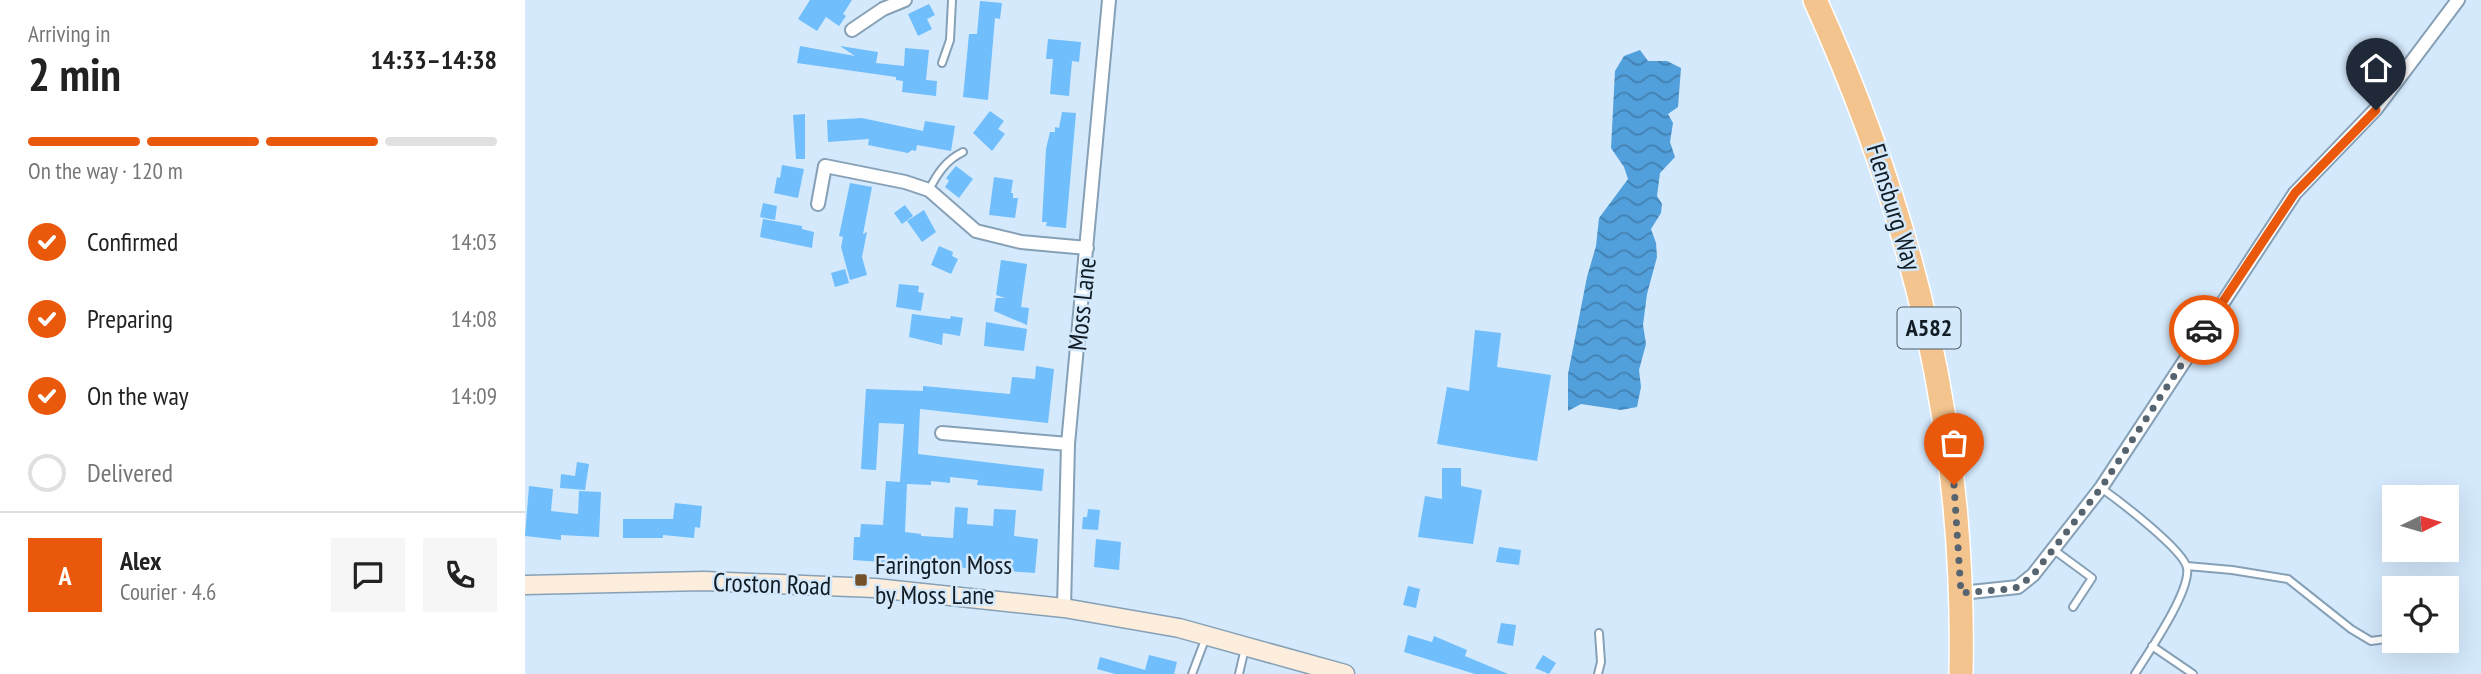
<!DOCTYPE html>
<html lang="en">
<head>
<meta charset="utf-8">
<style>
  :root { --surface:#fff; --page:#f6f6f6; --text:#222; --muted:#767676; --line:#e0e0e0; --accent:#ea580c }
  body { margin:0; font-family:"PT Sans Narrow",sans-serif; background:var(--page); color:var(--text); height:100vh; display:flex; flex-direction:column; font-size:26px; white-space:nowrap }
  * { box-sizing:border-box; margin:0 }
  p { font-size:23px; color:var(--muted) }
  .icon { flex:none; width:38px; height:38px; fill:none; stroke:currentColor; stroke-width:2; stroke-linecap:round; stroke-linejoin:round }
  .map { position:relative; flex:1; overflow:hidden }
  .drawer { display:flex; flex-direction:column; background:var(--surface); width:525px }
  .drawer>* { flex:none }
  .needle { width:46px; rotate:85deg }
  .fabs { position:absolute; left:1857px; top:485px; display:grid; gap:14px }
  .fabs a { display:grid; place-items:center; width:77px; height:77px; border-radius:0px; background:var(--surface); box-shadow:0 7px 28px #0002; font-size:35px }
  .pin { position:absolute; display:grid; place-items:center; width:60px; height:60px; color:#fff; margin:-72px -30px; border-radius:50% 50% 50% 0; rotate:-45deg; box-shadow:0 0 7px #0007 }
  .pin .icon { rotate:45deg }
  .courier { position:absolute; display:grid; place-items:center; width:70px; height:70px; margin:-35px; border:5px solid #ea580c; border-radius:50%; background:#fff; color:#222; box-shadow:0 2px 9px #0007 }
  .headline em { font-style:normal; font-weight:700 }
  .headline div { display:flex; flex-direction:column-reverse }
  .headline { display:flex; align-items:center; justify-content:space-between; height:119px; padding:0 28px }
  h1 { font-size:46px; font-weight:700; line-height:52px }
  .bar { display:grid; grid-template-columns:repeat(4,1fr); gap:10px 7px; align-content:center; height:84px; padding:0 28px }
  .bar i { height:9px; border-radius:5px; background:var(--line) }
  .bar .current { background:var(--accent) }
  .bar p { grid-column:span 4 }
  .line { display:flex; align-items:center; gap:18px; padding:0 28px; border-top:2px solid var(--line) }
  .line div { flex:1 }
  .round { display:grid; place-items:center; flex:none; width:74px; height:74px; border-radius:0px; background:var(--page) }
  ol { padding:0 28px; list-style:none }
  li { display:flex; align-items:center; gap:21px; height:77px }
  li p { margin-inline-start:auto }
  li .icon { padding:7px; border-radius:50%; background:var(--accent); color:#fff; stroke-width:4 }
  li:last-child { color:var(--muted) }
  li i { width:38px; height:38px; border:4px solid var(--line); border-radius:50% }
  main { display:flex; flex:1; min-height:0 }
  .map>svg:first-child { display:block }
  .water { fill:url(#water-waves) }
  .building { fill:#70befc }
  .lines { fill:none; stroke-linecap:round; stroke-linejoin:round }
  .lane-casing { stroke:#86a0b6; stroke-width:10 }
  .street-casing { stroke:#86a0b6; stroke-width:16 }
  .secondary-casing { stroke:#86a0b6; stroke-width:21 }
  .highway-casing { stroke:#fff; stroke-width:26 }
  .lane { stroke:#fff; stroke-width:6 }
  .street { stroke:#fff; stroke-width:12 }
  .secondary { stroke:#fceddd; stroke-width:18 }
  .highway { stroke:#f4c48e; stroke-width:23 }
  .done { stroke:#566470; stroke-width:7; stroke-dasharray:0 12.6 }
  .route { stroke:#ea580c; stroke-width:9 }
  .poi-dot { fill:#735129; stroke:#d4e9fc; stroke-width:2.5 }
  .labels { text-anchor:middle; stroke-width:5; stroke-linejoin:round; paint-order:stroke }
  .shield { fill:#d4e9fc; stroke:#4c5a65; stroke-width:2 }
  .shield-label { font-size:24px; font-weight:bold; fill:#121c24 }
  .street-label { font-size:26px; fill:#121c24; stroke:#d4e9fc }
  .poi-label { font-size:26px; fill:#121c24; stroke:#d4e9fc; text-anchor:start }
</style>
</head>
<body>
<main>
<section class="drawer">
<div class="headline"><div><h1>2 min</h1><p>Arriving in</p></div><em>14:33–14:38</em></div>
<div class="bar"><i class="current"></i><i class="current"></i><i class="current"></i><i></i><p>On the way · 120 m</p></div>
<ol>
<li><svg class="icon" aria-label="check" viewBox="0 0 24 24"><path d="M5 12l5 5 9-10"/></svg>Confirmed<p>14:03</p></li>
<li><svg class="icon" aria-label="check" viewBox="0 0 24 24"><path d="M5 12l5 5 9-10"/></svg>Preparing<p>14:08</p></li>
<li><svg class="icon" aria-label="check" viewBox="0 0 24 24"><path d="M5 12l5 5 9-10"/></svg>On the way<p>14:09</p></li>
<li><i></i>Delivered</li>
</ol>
<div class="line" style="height:126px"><b class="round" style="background:var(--accent);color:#fff">A</b><div><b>Alex</b><p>Courier · 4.6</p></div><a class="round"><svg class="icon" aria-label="chat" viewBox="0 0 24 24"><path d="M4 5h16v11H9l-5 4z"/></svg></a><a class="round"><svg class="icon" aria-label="phone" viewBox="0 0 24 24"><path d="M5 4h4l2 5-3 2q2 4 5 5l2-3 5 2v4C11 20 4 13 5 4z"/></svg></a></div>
</section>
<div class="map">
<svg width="1956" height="674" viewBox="0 0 1956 674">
  <defs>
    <pattern id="water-waves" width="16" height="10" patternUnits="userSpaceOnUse" patternTransform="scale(1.75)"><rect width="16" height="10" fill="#519fdb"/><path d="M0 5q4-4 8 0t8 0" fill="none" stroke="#4281b1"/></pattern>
  </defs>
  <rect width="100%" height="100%" fill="#d4e9fc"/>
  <path class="water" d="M1115,50L1123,61H1142L1156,68L1153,107L1143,114L1148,123L1145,142L1150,157L1135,173L1132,196L1137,204L1136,213L1126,229L1131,243L1132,257L1122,294L1118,325L1121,344L1114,370L1116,387L1112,407L1096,410L1056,404L1043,411V374L1062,277L1071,246L1074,218L1103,179L1099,167L1086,148L1090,71L1099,56Z"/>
  <path class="building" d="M285,0H327L318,14L321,16L314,26L301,17L292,31L273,19Z
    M455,1L477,3L475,19L470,18L463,100L438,97L444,34H452Z
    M404,4L410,15L402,19L407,29L393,36L383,14Z
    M523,39L556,42L554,62L547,61L544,96L525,94L528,59H521Z
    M275,46L330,56L315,46L353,52L351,63L379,66L380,48L404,50L401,80L412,81L411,96L377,92L378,81L371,80V77L272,63Z
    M465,111L479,121L473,129L480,134L467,151L448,133Z
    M537,112L551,113L541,228L521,226L522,222H517L521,149L525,132H530V127L534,128Z
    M280,114V159H271L268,115Z
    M337,118L398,131L400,121L430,126L426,151L392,145L391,151L387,150L383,153L343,145L344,139L303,142L302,120Z
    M257,165L279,169L273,198L249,193L252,177L255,178Z
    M431,166L448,179L434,198L420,187L424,181L421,178Z
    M469,177L488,180L486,193H488V198H493L490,218L464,215Z
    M325,183L347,187L338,234L342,232L337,257L342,275L325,280L316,247L318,237L314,236Z
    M238,203L252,206L250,220L235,217Z
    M380,205L388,216L377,224L369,213Z
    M399,210L411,232L397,242L382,221Z
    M238,219L277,226V229L289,232L287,248L235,237Z
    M414,246L428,252L427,256L433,259L426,274L406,265Z
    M476,260L502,264L496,307L504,308L502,325L469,311L471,298H480L471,295Z
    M320,269L324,283L310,287L306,273Z
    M374,284L394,286L393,292L399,293L396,311L371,307Z
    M387,314L425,319L426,316L438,318L435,336L418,333L417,345L384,337Z
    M461,322L502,329L499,351L459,346Z
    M950,330L976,333L972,367L1026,375L1012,461L912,444L922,387L944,391Z
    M511,366L529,369L523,423L395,409L393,454L519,469L517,491L452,485L453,480L425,477V483L406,481V485L382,484L380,532L396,534V536L428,538L430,507L443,508L442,524L468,526L469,509L491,510L489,536L513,539L510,573L328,560L329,537H335L336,524L358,525L361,481L375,482L379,424L354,423L351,470L336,469L341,389L398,391V386L485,394L487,377L510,379Z
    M52,462L64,464L60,490L35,488L36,474L50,476Z
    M917,468H936V486L957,490L948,544L893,537L900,496L917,499Z
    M4,486L28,489L26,511L53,514L54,491L76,492L74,537L36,535V540L0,536Z
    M150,503L177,506L175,528L170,527L169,538L138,535V538H98V519H148Z
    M563,509L575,510L573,530L557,529L558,517H562Z
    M571,539L596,542L594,570L569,567Z
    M974,547L996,550L994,565L971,562Z
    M883,586L895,589L891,608L878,605Z
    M976,623L991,625L988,646L972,643Z
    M883,635L907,642L909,636L942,650L940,656L983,674H950L879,652Z
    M624,655L652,662L649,674H590L572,669L575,657L620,670Z
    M1018,655L1031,663L1024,674L1010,668Z"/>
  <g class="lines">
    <defs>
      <path id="lane" d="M417,63L425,40L427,0
        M404,190C412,174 421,160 438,152
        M1576,488C1593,500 1659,550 1662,568C1666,591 1623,653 1610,674
        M1529,550L1567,578L1548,607
        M1662,566L1707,570L1763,579L1826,629L1846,641L1868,638
        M1627,646L1668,674
        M667,674L681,637
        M714,674L720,648
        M1073,674L1076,662L1074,633"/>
      <path id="street" d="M327,30L358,9L380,0
        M293,204L300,166L380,182L404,190L451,231L496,242L562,248
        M417,433L543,444
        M1436,593L1493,587L1508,575L1576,488L1770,193L1851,109L1933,0
        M539,608L543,444L584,0"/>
      <path id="secondary" d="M0,585L179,581L350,588L539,608L654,628L820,674"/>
      <path id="highway" d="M1290,0C1389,218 1441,433 1436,674"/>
    </defs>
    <use href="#lane" class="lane-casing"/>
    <use href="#street" class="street-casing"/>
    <use href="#secondary" class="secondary-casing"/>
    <use href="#highway" class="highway-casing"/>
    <use href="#lane" class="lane"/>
    <use href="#street" class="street"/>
    <use href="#secondary" class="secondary"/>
    <use href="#highway" class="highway"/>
  </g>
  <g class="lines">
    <path class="done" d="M1429,485L1436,593L1486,589L1493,587L1508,575L1576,488L1679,330"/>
    <path class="route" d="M1679,330L1770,193L1851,110"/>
  </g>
  <rect class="poi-dot" x="329" y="573" width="14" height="14" rx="3.5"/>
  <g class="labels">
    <rect class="shield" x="1372.5" y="307.5" width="63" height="41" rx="5"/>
    <g class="shield-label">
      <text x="1404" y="336">A582</text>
    </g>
    <g class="street-label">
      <text transform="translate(1369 207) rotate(73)" y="9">Flensburg Way</text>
      <text transform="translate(557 304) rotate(-84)" y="9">Moss Lane</text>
      <text transform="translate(247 584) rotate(2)" y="9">Croston Road</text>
    </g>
    <g class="poi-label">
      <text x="350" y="574">Farington Moss<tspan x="350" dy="30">by Moss Lane</tspan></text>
    </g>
  </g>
</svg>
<div class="fabs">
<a><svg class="needle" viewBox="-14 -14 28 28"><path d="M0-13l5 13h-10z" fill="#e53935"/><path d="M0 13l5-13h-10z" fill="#767676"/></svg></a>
<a><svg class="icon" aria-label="locate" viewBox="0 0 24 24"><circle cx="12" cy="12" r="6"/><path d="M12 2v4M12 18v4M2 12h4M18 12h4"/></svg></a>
</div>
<div class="pin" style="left:1429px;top:485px;background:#ea580c"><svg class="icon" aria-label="bag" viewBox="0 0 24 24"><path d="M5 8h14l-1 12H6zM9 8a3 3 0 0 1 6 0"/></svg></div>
<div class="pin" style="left:1851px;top:110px;background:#1f2937"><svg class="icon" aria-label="home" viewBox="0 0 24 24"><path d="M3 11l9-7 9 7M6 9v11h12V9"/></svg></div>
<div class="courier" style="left:1679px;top:330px"><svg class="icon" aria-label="car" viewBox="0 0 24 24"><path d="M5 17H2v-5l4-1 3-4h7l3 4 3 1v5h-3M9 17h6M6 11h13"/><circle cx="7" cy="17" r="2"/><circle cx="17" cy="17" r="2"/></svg></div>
</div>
</main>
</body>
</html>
